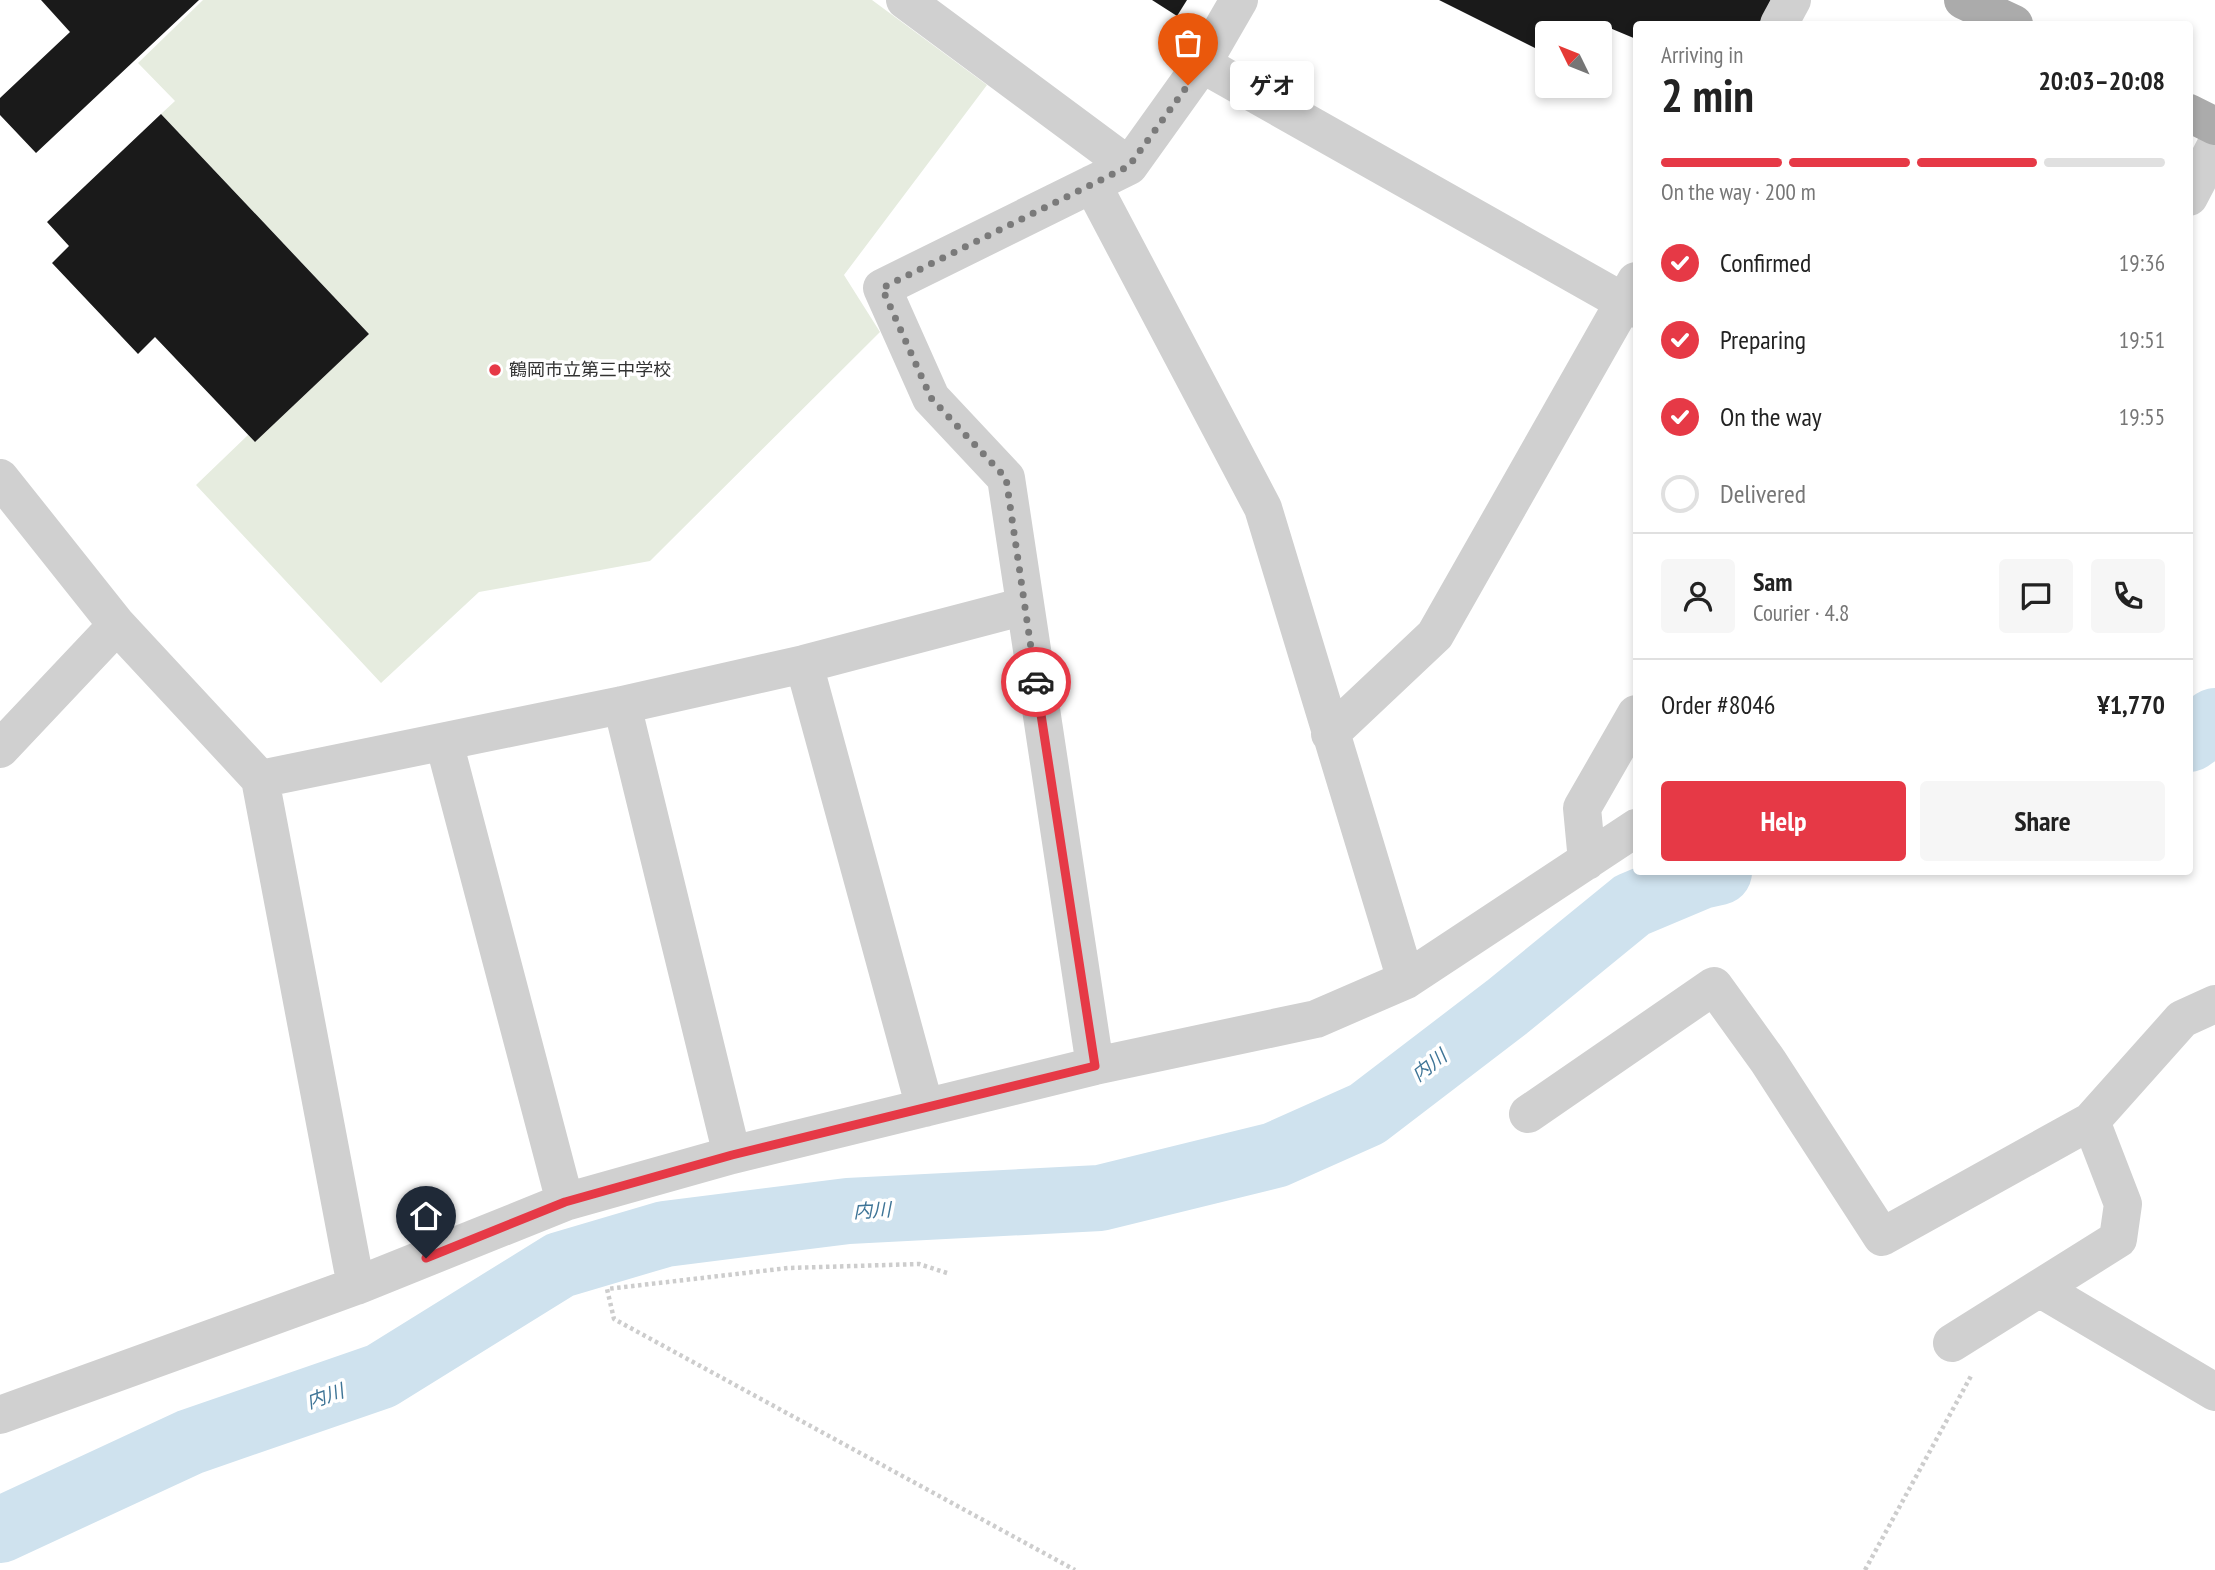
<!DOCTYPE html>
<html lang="en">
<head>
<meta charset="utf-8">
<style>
  :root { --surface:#fff; --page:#f6f6f6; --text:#222; --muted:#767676; --line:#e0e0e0; --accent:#e63946 }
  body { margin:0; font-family:"PT Sans Narrow","Noto Sans JP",sans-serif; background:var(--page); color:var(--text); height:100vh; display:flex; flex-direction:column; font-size:26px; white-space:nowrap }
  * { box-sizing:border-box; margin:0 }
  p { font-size:23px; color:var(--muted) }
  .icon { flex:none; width:38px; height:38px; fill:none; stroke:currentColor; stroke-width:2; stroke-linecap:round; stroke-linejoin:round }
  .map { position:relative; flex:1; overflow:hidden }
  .sheet { position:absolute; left:1633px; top:21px; width:560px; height:854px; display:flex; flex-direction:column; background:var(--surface); border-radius:7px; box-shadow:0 4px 10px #0003 }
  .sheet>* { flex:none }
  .needle { width:46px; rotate:313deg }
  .tools { position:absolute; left:1535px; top:21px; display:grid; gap:14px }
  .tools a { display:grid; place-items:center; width:77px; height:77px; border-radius:7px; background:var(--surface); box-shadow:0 4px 10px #0003; font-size:35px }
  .pin { position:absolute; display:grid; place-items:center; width:60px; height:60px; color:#fff; margin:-72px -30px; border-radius:50% 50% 50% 0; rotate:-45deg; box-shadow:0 0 7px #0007 }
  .pin .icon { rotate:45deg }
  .courier { position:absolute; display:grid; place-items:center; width:70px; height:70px; margin:-35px; border:5px solid #e63946; border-radius:50%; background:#fff; color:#222; box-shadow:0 2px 9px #0007 }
  .bubble { position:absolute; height:49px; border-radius:7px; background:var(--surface); box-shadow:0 4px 10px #0003; font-size:23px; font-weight:700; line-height:49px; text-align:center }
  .head em { font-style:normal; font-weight:700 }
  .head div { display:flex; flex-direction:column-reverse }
  .head { display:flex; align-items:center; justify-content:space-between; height:119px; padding:0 28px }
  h1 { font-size:46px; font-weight:700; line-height:52px }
  .bar { display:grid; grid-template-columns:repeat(4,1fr); gap:10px 7px; align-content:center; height:84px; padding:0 28px }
  .bar i { height:9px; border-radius:5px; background:var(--line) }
  .bar .active { background:var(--accent) }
  .bar p { grid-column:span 4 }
  .line { display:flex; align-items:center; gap:18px; padding:0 28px; border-top:2px solid var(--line) }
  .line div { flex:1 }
  .round { display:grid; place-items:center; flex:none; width:74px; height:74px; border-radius:7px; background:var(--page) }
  ol { padding:0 28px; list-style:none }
  li { display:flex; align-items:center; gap:21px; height:77px }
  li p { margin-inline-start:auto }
  li .icon { padding:7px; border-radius:50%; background:var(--accent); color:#fff; stroke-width:4 }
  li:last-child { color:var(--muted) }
  li i { width:38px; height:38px; border:4px solid var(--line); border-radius:50% }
  .button { display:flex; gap:14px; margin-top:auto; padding:14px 28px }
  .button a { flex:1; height:80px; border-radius:7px; background:var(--accent); color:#fff; font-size:28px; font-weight:700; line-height:80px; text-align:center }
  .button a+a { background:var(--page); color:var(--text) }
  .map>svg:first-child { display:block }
  .green { fill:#e6ecdf }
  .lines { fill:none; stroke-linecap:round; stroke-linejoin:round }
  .river { stroke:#cfe2ee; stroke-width:66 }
  .building { fill:#1a1a1a }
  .path { stroke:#cdcdcd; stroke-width:4.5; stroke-dasharray:3.5 3.5; stroke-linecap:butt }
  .minor { stroke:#d0d0d0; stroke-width:38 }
  .major { stroke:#ababab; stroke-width:38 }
  .done { stroke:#7a7a7a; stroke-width:7; stroke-dasharray:0 12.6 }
  .route { stroke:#e63946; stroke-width:9 }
  .poi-dot { fill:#e63946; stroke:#fff; stroke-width:2.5 }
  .labels { text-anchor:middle; stroke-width:7; stroke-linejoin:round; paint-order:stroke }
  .poi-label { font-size:18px; fill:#333; stroke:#fff; text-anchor:start }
  .water-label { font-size:19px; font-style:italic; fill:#3f7597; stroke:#fff }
</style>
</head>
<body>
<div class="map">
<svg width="2215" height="1570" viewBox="0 0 2215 1570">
  <rect width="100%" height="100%" fill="#fff"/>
  <path class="green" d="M203,0H872L987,85L844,275L880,332L650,561L479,592L381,683L196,485L248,435L255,442L369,334L161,114L175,101L138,63Z"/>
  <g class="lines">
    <path class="river" d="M2189,739L2215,721
      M0,1530L190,1442L381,1376L560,1265L665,1234L848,1211L1100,1198L1275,1155L1367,1114L1507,1007L1632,905L1701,876L1719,872"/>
  </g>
  <path class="building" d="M41,0H199L36,153L0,115V98L70,32Z
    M1152,0H1187L1177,16Z
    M1439,0H1771L1759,24H1636V39L1605,26L1601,33H1547V54Z
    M161,114L369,334L255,442L155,337L138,354L52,263L69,246L47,222Z"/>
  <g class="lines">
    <path class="path" d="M947,1273L919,1264L788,1268L607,1289L614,1319L1075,1570
      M1865,1570L1971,1376"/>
    <path class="minor" d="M905,0L1129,166
      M1779,24L1792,0
      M1202,64L1636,309
      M1092,184L1263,508L1406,980
      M2189,197L2215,147
      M0,478L117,625L260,779L356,1286
      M804,664L925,1108
      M622,705L732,1155
      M1330,734L1435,635L1636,281
      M444,742L565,1202
      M0,749L117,625
      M260,779L622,705L804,664L1025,606
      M1587,861L1582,808L1636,714
      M1095,1066L1006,478L931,398L882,288L1129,166L1202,64L1239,0
      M1528,1114L1714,986L1768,1061L1882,1237L2091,1121
      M2041,1289L2215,1392
      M1952,1343L2118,1239L2123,1204L2091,1121L2182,1019L2215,1004
      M0,1415L356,1286L565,1202L732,1155L1095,1066L1316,1019L1406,980L1636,828"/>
    <path class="major" d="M1963,0L2014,24
      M2189,113L2215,126"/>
  </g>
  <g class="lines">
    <path class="done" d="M1036,682L1006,478L931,398L882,288L1129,166L1188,85"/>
    <path class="route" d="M426,1258L565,1202L732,1155L1095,1066L1036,682"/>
  </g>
  <circle class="poi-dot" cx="495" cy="370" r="7"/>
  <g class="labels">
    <g class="poi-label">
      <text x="509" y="376">鶴岡市立第三中学校</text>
    </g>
    <g class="water-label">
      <text transform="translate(1429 1065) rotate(-38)" y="7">内川</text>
      <text transform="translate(872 1210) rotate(-3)" y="7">内川</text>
      <text transform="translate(325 1396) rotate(-19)" y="7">内川</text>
    </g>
  </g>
</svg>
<div class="tools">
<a><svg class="needle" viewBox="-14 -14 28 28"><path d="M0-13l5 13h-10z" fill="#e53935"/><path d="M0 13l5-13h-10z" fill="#767676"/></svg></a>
</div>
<div class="pin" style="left:1188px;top:85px;background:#ea580c"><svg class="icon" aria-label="bag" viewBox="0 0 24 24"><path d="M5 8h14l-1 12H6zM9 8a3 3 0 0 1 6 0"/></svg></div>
<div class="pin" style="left:426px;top:1258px;background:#1f2937"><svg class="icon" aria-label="home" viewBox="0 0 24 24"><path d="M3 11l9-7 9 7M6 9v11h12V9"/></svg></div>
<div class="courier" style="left:1036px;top:682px"><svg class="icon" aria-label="car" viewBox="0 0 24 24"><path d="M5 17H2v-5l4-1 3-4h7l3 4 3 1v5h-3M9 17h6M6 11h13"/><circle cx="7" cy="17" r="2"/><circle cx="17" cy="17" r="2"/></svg></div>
<div class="bubble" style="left:1230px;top:61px;width:84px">ゲオ</div>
<section class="sheet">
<div class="head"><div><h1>2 min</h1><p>Arriving in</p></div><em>20:03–20:08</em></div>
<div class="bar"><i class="active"></i><i class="active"></i><i class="active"></i><i></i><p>On the way · 200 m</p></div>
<ol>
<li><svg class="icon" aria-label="check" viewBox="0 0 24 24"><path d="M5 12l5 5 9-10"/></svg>Confirmed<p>19:36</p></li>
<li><svg class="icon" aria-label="check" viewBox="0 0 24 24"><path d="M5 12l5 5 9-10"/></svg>Preparing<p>19:51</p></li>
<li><svg class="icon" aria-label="check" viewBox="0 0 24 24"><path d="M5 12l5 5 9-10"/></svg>On the way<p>19:55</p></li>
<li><i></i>Delivered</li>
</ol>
<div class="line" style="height:126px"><a class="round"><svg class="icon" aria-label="person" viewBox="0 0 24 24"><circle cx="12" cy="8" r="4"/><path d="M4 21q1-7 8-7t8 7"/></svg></a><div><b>Sam</b><p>Courier · 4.8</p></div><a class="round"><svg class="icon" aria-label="chat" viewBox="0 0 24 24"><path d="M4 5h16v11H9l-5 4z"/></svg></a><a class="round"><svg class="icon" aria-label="phone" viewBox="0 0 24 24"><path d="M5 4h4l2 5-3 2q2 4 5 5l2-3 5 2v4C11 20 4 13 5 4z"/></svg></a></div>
<div class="line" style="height:91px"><div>Order #8046</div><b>¥1,770</b></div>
<div class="button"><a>Help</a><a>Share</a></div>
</section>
</div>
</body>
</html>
